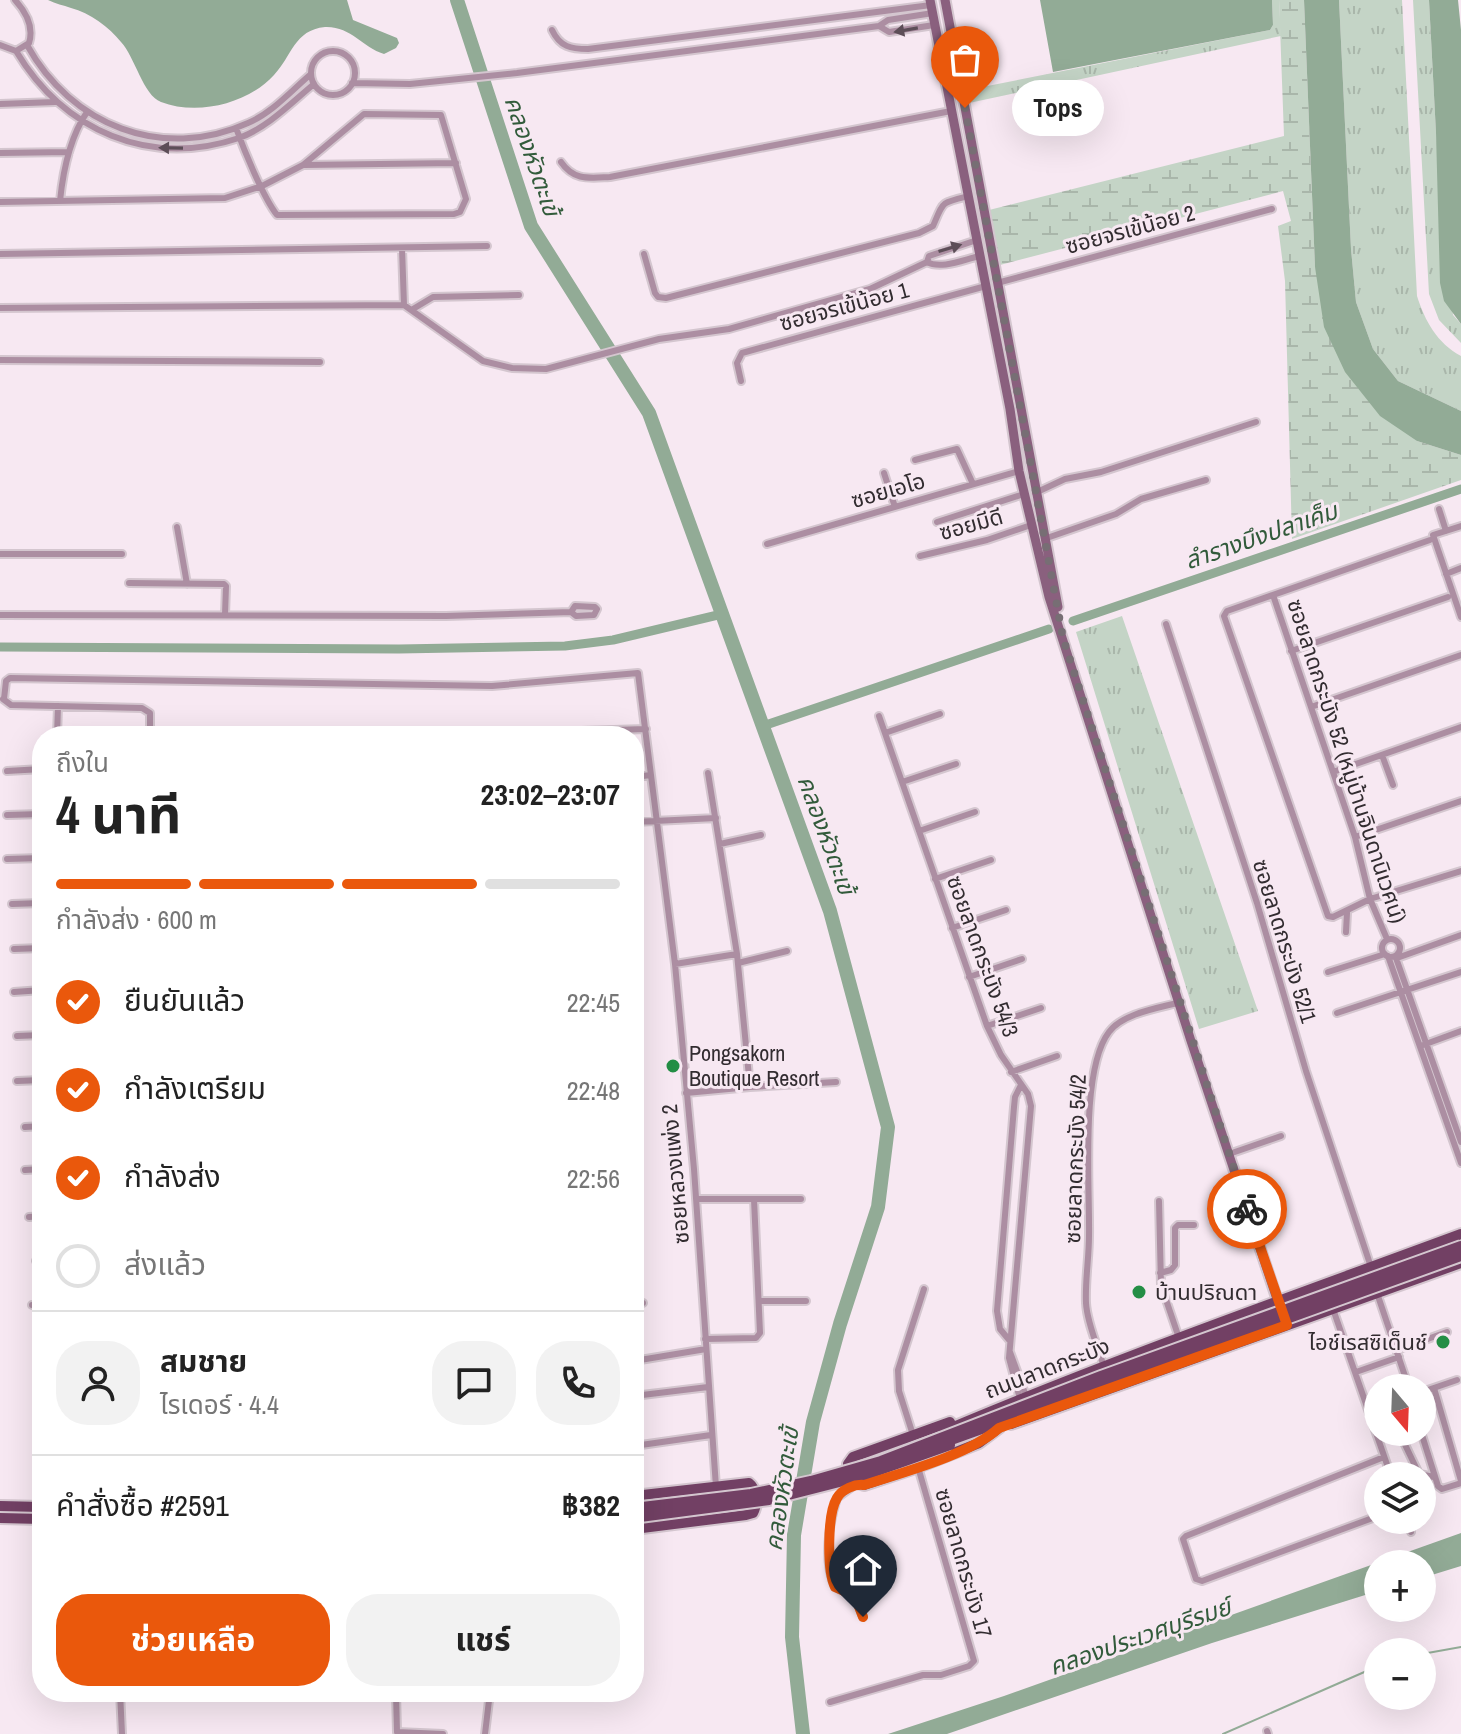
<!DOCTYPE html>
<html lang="th">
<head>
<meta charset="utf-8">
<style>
  :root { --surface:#fff; --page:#f2f2f2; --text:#222; --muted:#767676; --line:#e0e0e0; --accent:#ea580c }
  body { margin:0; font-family:"Archivo Narrow","Noto Sans Thai",sans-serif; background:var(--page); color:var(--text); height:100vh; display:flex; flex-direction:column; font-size:30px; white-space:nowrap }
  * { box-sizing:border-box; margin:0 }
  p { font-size:26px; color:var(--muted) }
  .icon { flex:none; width:44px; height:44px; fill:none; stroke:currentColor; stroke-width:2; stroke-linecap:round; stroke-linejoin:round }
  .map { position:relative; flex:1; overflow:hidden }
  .sheet { position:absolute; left:32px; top:726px; width:612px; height:976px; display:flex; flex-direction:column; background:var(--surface); border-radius:32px; box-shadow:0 8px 32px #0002 }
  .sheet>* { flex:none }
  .needle { width:52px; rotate:161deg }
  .buttons { position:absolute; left:1364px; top:1374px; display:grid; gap:16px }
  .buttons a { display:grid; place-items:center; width:72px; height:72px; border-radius:50%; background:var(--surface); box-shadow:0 8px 32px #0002; font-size:40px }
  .pin { position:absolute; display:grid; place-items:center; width:68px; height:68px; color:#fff; margin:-82px -34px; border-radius:50% 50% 50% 0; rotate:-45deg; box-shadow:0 0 8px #0007 }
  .pin .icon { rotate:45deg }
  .courier { position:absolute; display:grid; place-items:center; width:80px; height:80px; margin:-40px; border:6px solid #ea580c; border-radius:50%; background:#fff; color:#222; box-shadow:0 2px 10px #0007 }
  .bubble { position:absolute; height:56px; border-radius:28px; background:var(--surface); box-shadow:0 8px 32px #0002; font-size:26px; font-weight:700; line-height:56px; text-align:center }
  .overview em { font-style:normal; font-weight:700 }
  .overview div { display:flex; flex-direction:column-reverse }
  .overview { display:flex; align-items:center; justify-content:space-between; height:136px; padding:0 24px }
  h1 { font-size:52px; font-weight:700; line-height:60px }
  .bar { display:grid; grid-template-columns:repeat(4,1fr); gap:12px 8px; align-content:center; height:96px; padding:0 24px }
  .bar i { height:10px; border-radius:6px; background:var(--line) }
  .bar .current { background:var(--accent) }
  .bar p { grid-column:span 4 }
  .line { display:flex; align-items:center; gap:20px; padding:0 24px; border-top:2px solid var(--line) }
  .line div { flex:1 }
  .round { display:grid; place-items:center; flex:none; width:84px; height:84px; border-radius:32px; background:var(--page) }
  ol { padding:0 24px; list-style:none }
  li { display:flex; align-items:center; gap:24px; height:88px }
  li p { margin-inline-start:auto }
  li .icon { padding:8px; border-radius:50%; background:var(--accent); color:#fff; stroke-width:4 }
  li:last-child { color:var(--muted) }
  li i { width:44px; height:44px; border:4px solid var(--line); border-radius:50% }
  .primary-button { display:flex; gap:16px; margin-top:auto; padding:16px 24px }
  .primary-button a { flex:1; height:92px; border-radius:32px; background:var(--accent); color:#fff; font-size:32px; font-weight:700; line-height:92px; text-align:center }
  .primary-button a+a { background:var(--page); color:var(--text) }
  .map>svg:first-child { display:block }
  .grass { fill:url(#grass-tufts) }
  .wetland { fill:url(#wetland-marsh) }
  .water { fill:#92ab96 }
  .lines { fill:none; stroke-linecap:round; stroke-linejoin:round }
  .stream { stroke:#92ab96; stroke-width:2 }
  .canal { stroke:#92ab96; stroke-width:9 }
  .river { stroke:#92ab96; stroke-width:14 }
  .minor-casing { stroke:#d4c6cf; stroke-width:10 }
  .secondary-casing { stroke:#d4c6cf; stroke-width:13 }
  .primary-casing { stroke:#d4c6cf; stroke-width:14 }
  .minor { stroke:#ac8ea2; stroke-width:6 }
  .secondary { stroke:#8a607e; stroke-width:9 }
  .primary { stroke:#724064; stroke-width:10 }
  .primary-bridge-casing { stroke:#d4c6cf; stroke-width:14; stroke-linecap:butt }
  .primary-bridge { stroke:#724064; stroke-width:10 }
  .oneway { fill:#5d4e58 }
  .done { stroke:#776e74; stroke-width:8; stroke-dasharray:0 14.4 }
  .route { stroke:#ea580c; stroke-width:10 }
  .poi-dot { fill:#248e45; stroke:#f7e8f2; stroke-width:3 }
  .labels { text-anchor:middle; stroke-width:6; stroke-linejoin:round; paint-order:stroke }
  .street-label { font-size:22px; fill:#322c30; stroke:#f7e8f2 }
  .poi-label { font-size:22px; fill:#322c30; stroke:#f7e8f2; text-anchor:start }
  .water-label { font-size:24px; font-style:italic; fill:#325b3b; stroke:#f7e8f2 }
</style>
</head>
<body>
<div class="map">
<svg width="1461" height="1734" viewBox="0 0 1461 1734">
  <defs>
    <pattern id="grass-tufts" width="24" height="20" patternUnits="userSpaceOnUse" patternTransform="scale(2)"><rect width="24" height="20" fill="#c4d4c6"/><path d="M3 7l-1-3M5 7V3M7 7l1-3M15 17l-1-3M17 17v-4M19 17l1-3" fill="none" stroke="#a9b6aa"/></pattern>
    <pattern id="wetland-marsh" width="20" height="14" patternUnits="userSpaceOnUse" patternTransform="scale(2)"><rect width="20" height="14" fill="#c4d4c6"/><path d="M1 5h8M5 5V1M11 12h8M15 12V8" fill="none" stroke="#a9b6aa"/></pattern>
  </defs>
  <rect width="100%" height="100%" fill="#f7e8f2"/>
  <path class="grass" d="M1272,0H1279L1281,36L969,103L967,90L1270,30L1273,25Z
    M1339,0H1402L1417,296C1425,321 1437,343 1461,356V411L1398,381L1373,349L1356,302L1351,249Z
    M1413,0H1429L1436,133L1453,315L1461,324V343L1439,320L1429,294Z
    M1122,616L1258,1011L1199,1029L1076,632Z"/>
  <path class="wetland" d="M1279,0H1304L1315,267L1417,441L1461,455V480L1292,539L1285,281L1278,226L1291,221L1283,191L1000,265L989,210L1284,136Z"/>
  <path class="water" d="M48,0H347L353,20L397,38L399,43L396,48L384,54C362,47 351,26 325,27C294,30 292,56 274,75C248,104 197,116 161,102C143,95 135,57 121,42C109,27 90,13 71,8C63,5 56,4 48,0Z
    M1040,0H1272L1273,25L1270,30L1053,72Z
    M1304,0H1339L1351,249L1356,302L1373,349L1398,381L1461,411V455L1417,441L1380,416L1345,372L1324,327L1315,267Z
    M1429,0H1458L1461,30V324L1444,301L1440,283L1436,133Z
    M1461,1533V1566L1422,1578V1564H1378V1591L1212,1643L947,1734H888L1004,1696Z"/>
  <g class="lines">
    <path class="stream" d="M1422,1654L1461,1647
      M1223,1734L1378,1666"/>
    <path class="canal" d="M1073,621L1461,489
      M0,647L399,649L565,646L613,640L722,614
      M763,726L1049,629"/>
    <path class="river" d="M457,0L531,226L649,413L830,911L888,1127L878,1207L840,1324L813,1422L794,1535L792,1637L803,1734"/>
    <defs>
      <path id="minor" d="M879,26L889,32L934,25
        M552,30C560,47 571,49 588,49L931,5
        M0,45L16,51L29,43C34,27 26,12 15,0
        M27,45C71,125 162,162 248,123C272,113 291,91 311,74
        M16,51C64,131 149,168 239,138C267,128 291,103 314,84
        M311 73a22 22 0 1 1 44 0a22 22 0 1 1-44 0Z
        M352,83L410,84L517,73L879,26L888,20L933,13
        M0,104L55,102
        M0,153L69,152
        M561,162C574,181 589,178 610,177L951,111
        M304,165L456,163
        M60,201C63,171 70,137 87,112
        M0,202L225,198L262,186L303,165L364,114L441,115L466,199L460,212L454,214L277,215C263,197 244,150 236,128
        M402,248L404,305
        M0,254L487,246
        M644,254L655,293L658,297L666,298L919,233L933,226C944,201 940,203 969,196
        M927,262C941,270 965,259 980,256
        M997,283L1272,209
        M0,308L404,305L483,361L512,368L546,369L659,339L729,329L870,289L927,262L929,256L977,240
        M413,309L433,297L519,295
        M0,360L320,362
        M741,381L737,363L742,353L986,286
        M915,460L957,449L973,484
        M884,473L895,507
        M1035,493L1065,479L1101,472L1256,422
        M1439,509L1446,531
        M937,522L1024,494
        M1461,526L1433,535L1461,617
        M177,527L187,584
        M1044,539L1116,514L1141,499L1206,480
        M1430,540L1227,611L1224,616L1328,916L1333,917L1370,899L1461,871
        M767,544L1019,471
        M0,554H122
        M920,556L987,540L1031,525
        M1446,574L1461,568
        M129,583L224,584L226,586L225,615
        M1273,595L1355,837L1370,899L1387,939
        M0,615L446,616L571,612L576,616L594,615L597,609L595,607L575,606L571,612
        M1166,624L1257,903L1306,1071L1371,1267
        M1291,651L1448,597
        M3,699L11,705L142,708L150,713V730L154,734L236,736
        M4,699L6,681L10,678L492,686L638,673L675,964L694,1169L716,1487
        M1311,707L1461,655
        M879,716L987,1026L1001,1055L1028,1094L1031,1106L1009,1358L1020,1399
        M885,733L940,714
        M57,736L58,706
        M414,736L646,729
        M1382,755L1393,785
        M7,771L42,769
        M1333,772L1461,727
        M708,773L737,954L750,1087
        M634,777L651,775
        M902,782L956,764
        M7,815L42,814
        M634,822L716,818
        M919,831L975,812
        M1355,837L1461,801
        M720,844L761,835
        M7,859L42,858
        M935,879L991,860
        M12,904L42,903
        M952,928L1006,910
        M1346,932L1347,913
        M1382 948a9 9 0 1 1 18 0a9 9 0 1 1-18 0Z
        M14,949L42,948
        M1398,953L1396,958L1461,1142
        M1388,956L1461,1163
        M1397,958L1461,935
        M738,963L787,951
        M675,964L737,954
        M1328,972L1385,954
        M969,977L1022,959
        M14,992L42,990
        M1337,1013L1461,972
        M987,1026L1041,1008
        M17,1036L42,1035
        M1423,1045L1461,1031
        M1011,1072L1057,1056
        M17,1081L42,1080
        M686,1093L750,1087L836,1082
        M25,1127L42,1126
        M1229,1154L1281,1136
        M25,1170L42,1169
        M696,1199H801
        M1159,1201L1161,1285L1179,1338
        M29,1217L42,1216
        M36,1261L42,1260
        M1160,1273L1171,1270L1175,1265V1228L1178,1225H1194
        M1377,1293L1409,1388
        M759,1301H806
        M634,1304L643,1303
        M32,1305H42
        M1333,1309L1391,1476
        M705,1339L756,1338L760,1333L754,1199
        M1010,1341L1000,1329L997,1311L1014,1107L1015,1097L1021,1085
        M40,1349H42
        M1397,1350L1447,1332
        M1010,1352L1026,1396
        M634,1361L706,1349
        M1104,1367C1098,1347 1087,1323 1086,1303C1085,1280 1089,1258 1089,1236C1090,1187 1080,1070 1109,1032C1123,1013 1159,1008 1181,1002
        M1356,1372L1399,1357
        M1434,1388L1461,1481
        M1422,1392L1457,1380
        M39,1395L42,1394
        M634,1396L708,1387
        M1399,1432L1419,1474L1434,1477
        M1421,1432L1438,1486L1442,1489L1461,1483
        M913,1435L899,1391L898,1370L924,1289
        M38,1438H42
        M634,1446L711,1435
        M856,1484L837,1498C829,1523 823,1562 835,1587L855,1596L863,1617
        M1378,1516L1202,1581L1196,1579L1183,1539L1186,1536L1384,1457
        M1407,1520L1411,1532
        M120,1692L122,1734
        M396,1692L397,1732L443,1734
        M830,1702L923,1675H941L969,1666L974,1661L918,1467
        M1267,1731L1268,1734
        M485,1734L490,1692"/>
      <path id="secondary" d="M930,0L1010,409L1019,471L1049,597L1191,1041L1278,1302
        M945,0L1058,607"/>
      <path id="primary" d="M950,1422L853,1457L848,1464L853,1481L864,1485L918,1467L979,1443L999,1428
        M1011,1424L1461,1263
        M944,1431C1114,1359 1288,1298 1461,1234
        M634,1496L749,1483C757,1489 758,1504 753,1513L746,1515L634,1529
        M0,1506L42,1507
        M0,1518L42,1519"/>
    </defs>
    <use href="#minor" class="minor-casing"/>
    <use href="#secondary" class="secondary-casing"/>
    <use href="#primary" class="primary-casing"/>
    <use href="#minor" class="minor"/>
    <use href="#secondary" class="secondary"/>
    <use href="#primary" class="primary"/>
    <defs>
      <path id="primary-bridge" d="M951,1440L1461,1256
        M634,1508L751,1494L811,1481L881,1461L1101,1376L1461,1246
        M640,1517L769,1500L863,1476L950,1445"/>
    </defs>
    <use href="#primary-bridge" class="primary-bridge-casing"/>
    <use href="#primary-bridge" class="primary-bridge"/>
  </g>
  <defs><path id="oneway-solid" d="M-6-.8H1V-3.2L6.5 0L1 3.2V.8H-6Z" transform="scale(2)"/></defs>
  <g class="oneway">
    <use href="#oneway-solid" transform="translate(906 30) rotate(170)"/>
    <use href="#oneway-solid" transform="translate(171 148) rotate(-179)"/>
    <use href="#oneway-solid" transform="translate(950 248) rotate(-17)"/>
  </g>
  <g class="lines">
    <path class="done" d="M965,108L1063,638L1247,1209"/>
    <path class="route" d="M863,1617L855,1596L835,1587C827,1571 827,1514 837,1498C842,1489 855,1484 864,1485C904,1472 969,1455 999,1428L1287,1325L1247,1209"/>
  </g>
  <g class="poi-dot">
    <circle cx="673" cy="1066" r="8"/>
    <circle cx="1139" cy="1292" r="8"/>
    <circle cx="1443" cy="1342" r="8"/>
  </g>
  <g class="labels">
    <g class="street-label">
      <text transform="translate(1130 229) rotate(-15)" y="8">ซอยจรเข้น้อย 2</text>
      <text transform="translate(844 306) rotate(-15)" y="8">ซอยจรเข้น้อย 1</text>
      <text transform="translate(888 490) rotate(-16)" y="8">ซอยเอโอ</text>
      <text transform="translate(971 524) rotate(-15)" y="8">ซอยมีดี</text>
      <text transform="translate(1347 761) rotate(72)" y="8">ซอยลาดกระบัง 52 (หมู่บ้านจินดานิเวศน์)</text>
      <text transform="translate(1285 941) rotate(73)" y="8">ซอยลาดกระบัง 52/1</text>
      <text transform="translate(983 956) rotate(70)" y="8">ซอยลาดกระบัง 54/3</text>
      <text transform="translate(1075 1159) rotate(-88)" y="8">ซอยลาดกระบัง 54/2</text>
      <text transform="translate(675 1174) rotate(-95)" y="8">ซอยหลวงแพ่ง 2</text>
      <text transform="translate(1047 1368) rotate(-21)" y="8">ถนนลาดกระบัง</text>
      <text transform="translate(964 1563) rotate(74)" y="8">ซอยลาดกระบัง 17</text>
    </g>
    <g class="poi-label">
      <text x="689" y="1061">Pongsakorn<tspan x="689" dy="25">Boutique Resort</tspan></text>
      <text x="1155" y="1300">บ้านปริณดา</text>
      <text x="1427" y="1350" text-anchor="end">ไอช์เรสซิเด็นช์</text>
    </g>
    <g class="water-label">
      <text transform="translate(532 156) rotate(71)" y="8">คลองหัวตะเข้</text>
      <text transform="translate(1261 536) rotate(-19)" y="8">ลำรางบึงปลาเค็ม</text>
      <text transform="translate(826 835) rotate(70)" y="8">คลองหัวตะเข้</text>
      <text transform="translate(782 1489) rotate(-82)" y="8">คลองหัวตะเข้</text>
      <text transform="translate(1140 1637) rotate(-19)" y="8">คลองประเวศบุรีรมย์</text>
    </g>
  </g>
</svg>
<div class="buttons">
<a><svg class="needle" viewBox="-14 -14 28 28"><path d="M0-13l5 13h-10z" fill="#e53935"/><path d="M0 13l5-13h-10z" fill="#767676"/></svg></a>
<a><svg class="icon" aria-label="layers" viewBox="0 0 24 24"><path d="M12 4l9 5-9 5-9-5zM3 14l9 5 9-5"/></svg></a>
<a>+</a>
<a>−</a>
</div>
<div class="pin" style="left:965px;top:108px;background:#ea580c"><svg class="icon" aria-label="bag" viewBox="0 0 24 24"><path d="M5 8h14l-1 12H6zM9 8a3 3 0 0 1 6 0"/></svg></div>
<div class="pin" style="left:863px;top:1617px;background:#1f2937"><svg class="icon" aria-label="home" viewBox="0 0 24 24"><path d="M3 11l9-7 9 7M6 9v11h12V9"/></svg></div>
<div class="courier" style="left:1247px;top:1209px"><svg class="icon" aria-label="bike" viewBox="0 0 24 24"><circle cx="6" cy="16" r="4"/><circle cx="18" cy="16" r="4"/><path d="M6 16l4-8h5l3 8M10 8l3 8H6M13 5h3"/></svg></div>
<div class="bubble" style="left:1012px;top:80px;width:92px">Tops</div>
<section class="sheet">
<div class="overview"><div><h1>4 นาที</h1><p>ถึงใน</p></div><em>23:02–23:07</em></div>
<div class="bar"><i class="current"></i><i class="current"></i><i class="current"></i><i></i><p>กำลังส่ง · 600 m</p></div>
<ol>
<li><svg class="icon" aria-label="check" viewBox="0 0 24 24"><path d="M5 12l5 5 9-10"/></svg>ยืนยันแล้ว<p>22:45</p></li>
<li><svg class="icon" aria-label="check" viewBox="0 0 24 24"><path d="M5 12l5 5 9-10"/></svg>กำลังเตรียม<p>22:48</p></li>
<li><svg class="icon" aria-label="check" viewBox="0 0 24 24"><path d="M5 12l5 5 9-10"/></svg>กำลังส่ง<p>22:56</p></li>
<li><i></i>ส่งแล้ว</li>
</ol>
<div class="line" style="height:144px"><a class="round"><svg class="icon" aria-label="person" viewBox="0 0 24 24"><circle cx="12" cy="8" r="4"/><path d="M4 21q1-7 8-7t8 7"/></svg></a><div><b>สมชาย</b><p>ไรเดอร์ · 4.4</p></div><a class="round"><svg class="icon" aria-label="chat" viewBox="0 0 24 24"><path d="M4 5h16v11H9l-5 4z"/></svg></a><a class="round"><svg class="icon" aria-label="phone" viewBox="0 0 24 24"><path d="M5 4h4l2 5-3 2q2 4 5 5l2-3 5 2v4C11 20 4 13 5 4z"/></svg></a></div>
<div class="line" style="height:104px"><div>คำสั่งซื้อ #2591</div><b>฿382</b></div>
<div class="primary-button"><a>ช่วยเหลือ</a><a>แชร์</a></div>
</section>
</div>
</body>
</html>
